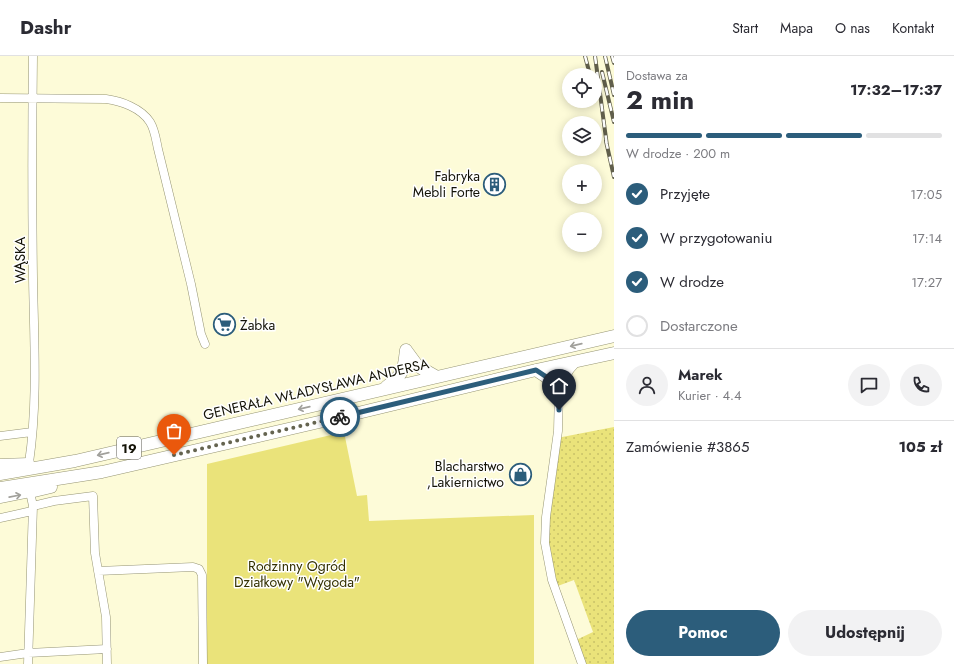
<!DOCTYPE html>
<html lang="pl">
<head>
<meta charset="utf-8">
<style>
  :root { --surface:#fff; --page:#f2f2f3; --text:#2b2b33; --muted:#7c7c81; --line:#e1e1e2; --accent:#2c5d7b }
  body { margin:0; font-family:Jost,sans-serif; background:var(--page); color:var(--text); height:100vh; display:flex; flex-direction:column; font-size:15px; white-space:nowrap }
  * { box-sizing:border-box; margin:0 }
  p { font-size:13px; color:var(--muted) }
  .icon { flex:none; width:22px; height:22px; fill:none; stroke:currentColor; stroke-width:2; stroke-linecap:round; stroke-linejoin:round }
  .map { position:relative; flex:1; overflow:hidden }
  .panel { display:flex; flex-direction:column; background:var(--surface); width:340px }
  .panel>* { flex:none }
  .tools { position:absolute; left:562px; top:12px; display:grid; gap:8px }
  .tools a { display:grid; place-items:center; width:40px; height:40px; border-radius:50%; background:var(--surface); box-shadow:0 2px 10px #0003; font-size:20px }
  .pin { position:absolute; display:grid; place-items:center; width:34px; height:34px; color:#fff; margin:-41px -17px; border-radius:50% 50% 50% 0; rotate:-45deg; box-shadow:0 0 4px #0007 }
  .pin .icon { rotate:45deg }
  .courier { position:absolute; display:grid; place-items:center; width:40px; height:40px; margin:-20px; border:3px solid #2c5d7b; border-radius:50%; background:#fff; color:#222; box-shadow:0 1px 5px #0007 }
  .head em { font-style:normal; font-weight:700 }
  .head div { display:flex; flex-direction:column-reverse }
  .head { display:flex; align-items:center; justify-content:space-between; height:68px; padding:0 12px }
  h1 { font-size:26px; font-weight:700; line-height:30px }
  .bar { display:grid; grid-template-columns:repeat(4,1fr); gap:6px 4px; align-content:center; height:48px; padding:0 12px }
  .bar i { height:5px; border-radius:3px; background:var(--line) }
  .bar .active { background:var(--accent) }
  .bar p { grid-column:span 4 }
  .line { display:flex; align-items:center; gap:10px; padding:0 12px; border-top:1px solid var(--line) }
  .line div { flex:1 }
  .round { display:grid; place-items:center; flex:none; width:42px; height:42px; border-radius:21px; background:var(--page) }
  ol { padding:0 12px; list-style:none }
  li { display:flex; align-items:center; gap:12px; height:44px }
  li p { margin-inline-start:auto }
  li .icon { padding:4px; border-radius:50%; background:var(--accent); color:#fff; stroke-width:4 }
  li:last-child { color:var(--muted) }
  li i { width:22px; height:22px; border:2px solid var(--line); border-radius:50% }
  .cta { display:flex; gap:8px; margin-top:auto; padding:8px 12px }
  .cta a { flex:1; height:46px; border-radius:24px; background:var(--accent); color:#fff; font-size:16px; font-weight:700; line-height:46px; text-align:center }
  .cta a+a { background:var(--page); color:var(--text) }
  header { display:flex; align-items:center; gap:24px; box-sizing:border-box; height:56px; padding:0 20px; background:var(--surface); border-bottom:1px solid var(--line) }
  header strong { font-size:19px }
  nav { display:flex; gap:22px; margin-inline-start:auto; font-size:14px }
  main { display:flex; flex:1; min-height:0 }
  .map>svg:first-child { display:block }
  .grass { fill:url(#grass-dots) }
  .garden { fill:#eae37a }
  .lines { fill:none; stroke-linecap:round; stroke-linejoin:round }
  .minor-casing { stroke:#969574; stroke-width:9 }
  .major-casing { stroke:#969574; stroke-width:11 }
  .highway-casing { stroke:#969574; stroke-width:13 }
  .minor { stroke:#fff; stroke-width:8 }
  .major { stroke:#fff; stroke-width:10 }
  .highway { stroke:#fff; stroke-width:12 }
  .rail-casing { stroke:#615f4c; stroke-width:4 }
  .rail { stroke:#fff; stroke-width:2.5; stroke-dasharray:8; stroke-linecap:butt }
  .oneway { stroke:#a1a09b }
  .done { stroke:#656450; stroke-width:4; stroke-dasharray:0 7.2 }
  .route { stroke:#2c5d7b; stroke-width:5 }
  .labels { text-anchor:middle; stroke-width:3; stroke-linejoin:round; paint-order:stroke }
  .shield { fill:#fff; stroke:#5a5951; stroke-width:1 }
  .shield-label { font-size:13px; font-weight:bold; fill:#131206 }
  .poi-label { font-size:14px; fill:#131206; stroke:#fff; text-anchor:end }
  .street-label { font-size:14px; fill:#131206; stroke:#fff }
  .park-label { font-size:14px; fill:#343102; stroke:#fff }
</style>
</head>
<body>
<header>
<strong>Dashr</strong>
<nav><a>Start</a><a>Mapa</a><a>O nas</a><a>Kontakt</a></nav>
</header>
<main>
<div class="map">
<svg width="614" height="608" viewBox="0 0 614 608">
  <defs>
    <pattern id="grass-dots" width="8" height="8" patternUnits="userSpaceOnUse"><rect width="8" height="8" fill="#eae37a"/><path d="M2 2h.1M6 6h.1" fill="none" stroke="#c8c268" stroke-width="1.8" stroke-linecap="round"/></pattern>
  </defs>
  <rect width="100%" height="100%" fill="#fdfbd8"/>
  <path class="grass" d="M614,371V608H582L574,585L593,576L574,524L555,531L546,487L557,382Z"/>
  <path class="garden" d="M344,376L357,440L367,439L369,465L534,459V608H207V408Z"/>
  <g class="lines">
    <defs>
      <path id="minor" d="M0,42L106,43C121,45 141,52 150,66C155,74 156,84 158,93L191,228L201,278L205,288
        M559,334L558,375L546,461L545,487L552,524L582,608
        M0,380L32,376
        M29,407C38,346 34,284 33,222C32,148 32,74 33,0
        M33,450L54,445L93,440L95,497L106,561L107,608
        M0,462L32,455
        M98,515L193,511L199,513L202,519L203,608
        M0,601L28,597L107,593
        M28,608L33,450L30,436"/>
      <path id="major" d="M0,408L29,407
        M0,442L30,436"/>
      <path id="highway" d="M406,294L417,309L421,312L437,321
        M536,314L554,326L559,334
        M386,331C405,316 403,316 406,294
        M559,334C563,321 565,315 574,306
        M0,418L75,405L614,280
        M0,432L102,416L358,357L536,314L614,297
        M30,436L51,431"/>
    </defs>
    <use href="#minor" class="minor-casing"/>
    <use href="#major" class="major-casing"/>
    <use href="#highway" class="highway-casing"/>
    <use href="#minor" class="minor"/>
    <use href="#major" class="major"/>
    <use href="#highway" class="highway"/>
    <defs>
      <path id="rail" d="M585,0L590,19
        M595,0L607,90
        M605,0L614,39
        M612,0L614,7
        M602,16L614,66
        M606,85L614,121"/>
    </defs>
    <use href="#rail" class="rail-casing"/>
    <use href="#rail" class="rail"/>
  </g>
  <defs><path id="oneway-shaft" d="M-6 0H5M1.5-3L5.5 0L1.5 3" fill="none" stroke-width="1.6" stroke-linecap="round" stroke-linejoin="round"/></defs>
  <g class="oneway">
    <use href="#oneway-shaft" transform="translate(576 289) rotate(167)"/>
    <use href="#oneway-shaft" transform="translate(304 352) rotate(167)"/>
    <use href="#oneway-shaft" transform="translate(103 398) rotate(167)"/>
    <use href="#oneway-shaft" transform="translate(15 440) rotate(-11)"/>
  </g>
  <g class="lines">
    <path class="done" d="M174,399L340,361"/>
    <path class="route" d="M340,361L536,314L554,326L559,334V354"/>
  </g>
  <defs>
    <symbol id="building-ring" viewBox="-11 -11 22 22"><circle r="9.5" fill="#fff" stroke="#2c5d7b" stroke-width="1.5"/><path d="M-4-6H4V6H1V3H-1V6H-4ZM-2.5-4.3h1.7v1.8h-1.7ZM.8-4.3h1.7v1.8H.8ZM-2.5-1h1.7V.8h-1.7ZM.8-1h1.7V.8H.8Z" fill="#2c5d7b"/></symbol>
    <symbol id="supermarket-ring" viewBox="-11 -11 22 22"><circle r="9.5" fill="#fff" stroke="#2c5d7b" stroke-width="1.5"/><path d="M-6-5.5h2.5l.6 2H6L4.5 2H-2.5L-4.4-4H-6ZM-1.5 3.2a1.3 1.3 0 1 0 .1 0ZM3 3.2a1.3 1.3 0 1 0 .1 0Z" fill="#2c5d7b"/></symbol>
    <symbol id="shop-ring" viewBox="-11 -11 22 22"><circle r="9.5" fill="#fff" stroke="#2c5d7b" stroke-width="1.5"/><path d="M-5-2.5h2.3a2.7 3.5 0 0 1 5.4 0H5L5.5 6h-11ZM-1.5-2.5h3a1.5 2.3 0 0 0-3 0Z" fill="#2c5d7b"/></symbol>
  </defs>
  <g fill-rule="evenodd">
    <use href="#building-ring" x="482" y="116" width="25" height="25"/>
    <use href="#supermarket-ring" x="212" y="256" width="25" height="25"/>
    <use href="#shop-ring" x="508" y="406" width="25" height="25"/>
  </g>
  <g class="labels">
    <rect class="shield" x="117" y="381" width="24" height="22" rx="3"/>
    <g class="shield-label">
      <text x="129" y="397">19</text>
    </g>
    <g class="poi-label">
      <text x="480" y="125">Fabryka<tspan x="480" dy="16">Mebli Forte</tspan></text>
      <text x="240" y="274" text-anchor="start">Żabka</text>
      <text x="504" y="415">Blacharstwo<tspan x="504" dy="16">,Lakiernictwo</tspan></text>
    </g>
    <g class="street-label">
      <text transform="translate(20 204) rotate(-90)" y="5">WĄSKA</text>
      <text transform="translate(316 333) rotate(-13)" y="5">GENERAŁA WŁADYSŁAWA ANDERSA</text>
    </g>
    <g class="park-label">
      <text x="297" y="515">Rodzinny Ogród<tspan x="297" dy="16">Działkowy "Wygoda"</tspan></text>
    </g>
  </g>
</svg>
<div class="tools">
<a><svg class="icon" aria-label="locate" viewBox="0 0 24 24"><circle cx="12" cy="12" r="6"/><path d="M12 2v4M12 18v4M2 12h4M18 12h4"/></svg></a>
<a><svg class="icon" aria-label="layers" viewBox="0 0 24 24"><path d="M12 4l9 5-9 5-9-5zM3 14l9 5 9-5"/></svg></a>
<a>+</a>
<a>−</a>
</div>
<div class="pin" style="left:174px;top:399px;background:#ea580c"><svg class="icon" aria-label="bag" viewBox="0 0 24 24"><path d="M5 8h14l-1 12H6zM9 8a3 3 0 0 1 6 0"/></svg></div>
<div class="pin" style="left:559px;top:354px;background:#1f2937"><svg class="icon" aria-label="home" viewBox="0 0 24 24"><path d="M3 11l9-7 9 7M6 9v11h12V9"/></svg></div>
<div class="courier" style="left:340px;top:361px"><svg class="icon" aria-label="bike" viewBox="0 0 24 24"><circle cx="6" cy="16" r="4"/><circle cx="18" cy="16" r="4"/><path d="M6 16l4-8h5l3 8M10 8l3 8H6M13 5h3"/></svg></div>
</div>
<section class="panel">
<div class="head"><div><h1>2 min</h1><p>Dostawa za</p></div><em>17:32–17:37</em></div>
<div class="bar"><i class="active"></i><i class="active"></i><i class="active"></i><i></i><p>W drodze · 200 m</p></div>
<ol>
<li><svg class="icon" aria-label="check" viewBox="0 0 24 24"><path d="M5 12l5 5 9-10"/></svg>Przyjęte<p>17:05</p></li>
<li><svg class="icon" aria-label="check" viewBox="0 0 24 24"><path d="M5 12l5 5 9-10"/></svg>W przygotowaniu<p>17:14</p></li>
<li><svg class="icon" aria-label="check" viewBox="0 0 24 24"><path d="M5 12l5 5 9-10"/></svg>W drodze<p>17:27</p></li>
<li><i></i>Dostarczone</li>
</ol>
<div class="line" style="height:72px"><a class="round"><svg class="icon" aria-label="person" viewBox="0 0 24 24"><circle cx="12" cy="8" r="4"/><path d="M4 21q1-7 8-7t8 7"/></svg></a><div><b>Marek</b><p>Kurier · 4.4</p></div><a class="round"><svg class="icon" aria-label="chat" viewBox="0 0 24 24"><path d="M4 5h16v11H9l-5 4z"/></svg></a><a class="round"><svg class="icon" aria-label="phone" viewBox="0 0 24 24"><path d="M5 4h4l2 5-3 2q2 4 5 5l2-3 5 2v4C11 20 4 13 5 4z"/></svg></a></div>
<div class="line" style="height:52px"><div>Zamówienie #3865</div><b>105 zł</b></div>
<div class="cta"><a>Pomoc</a><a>Udostępnij</a></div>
</section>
</main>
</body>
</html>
